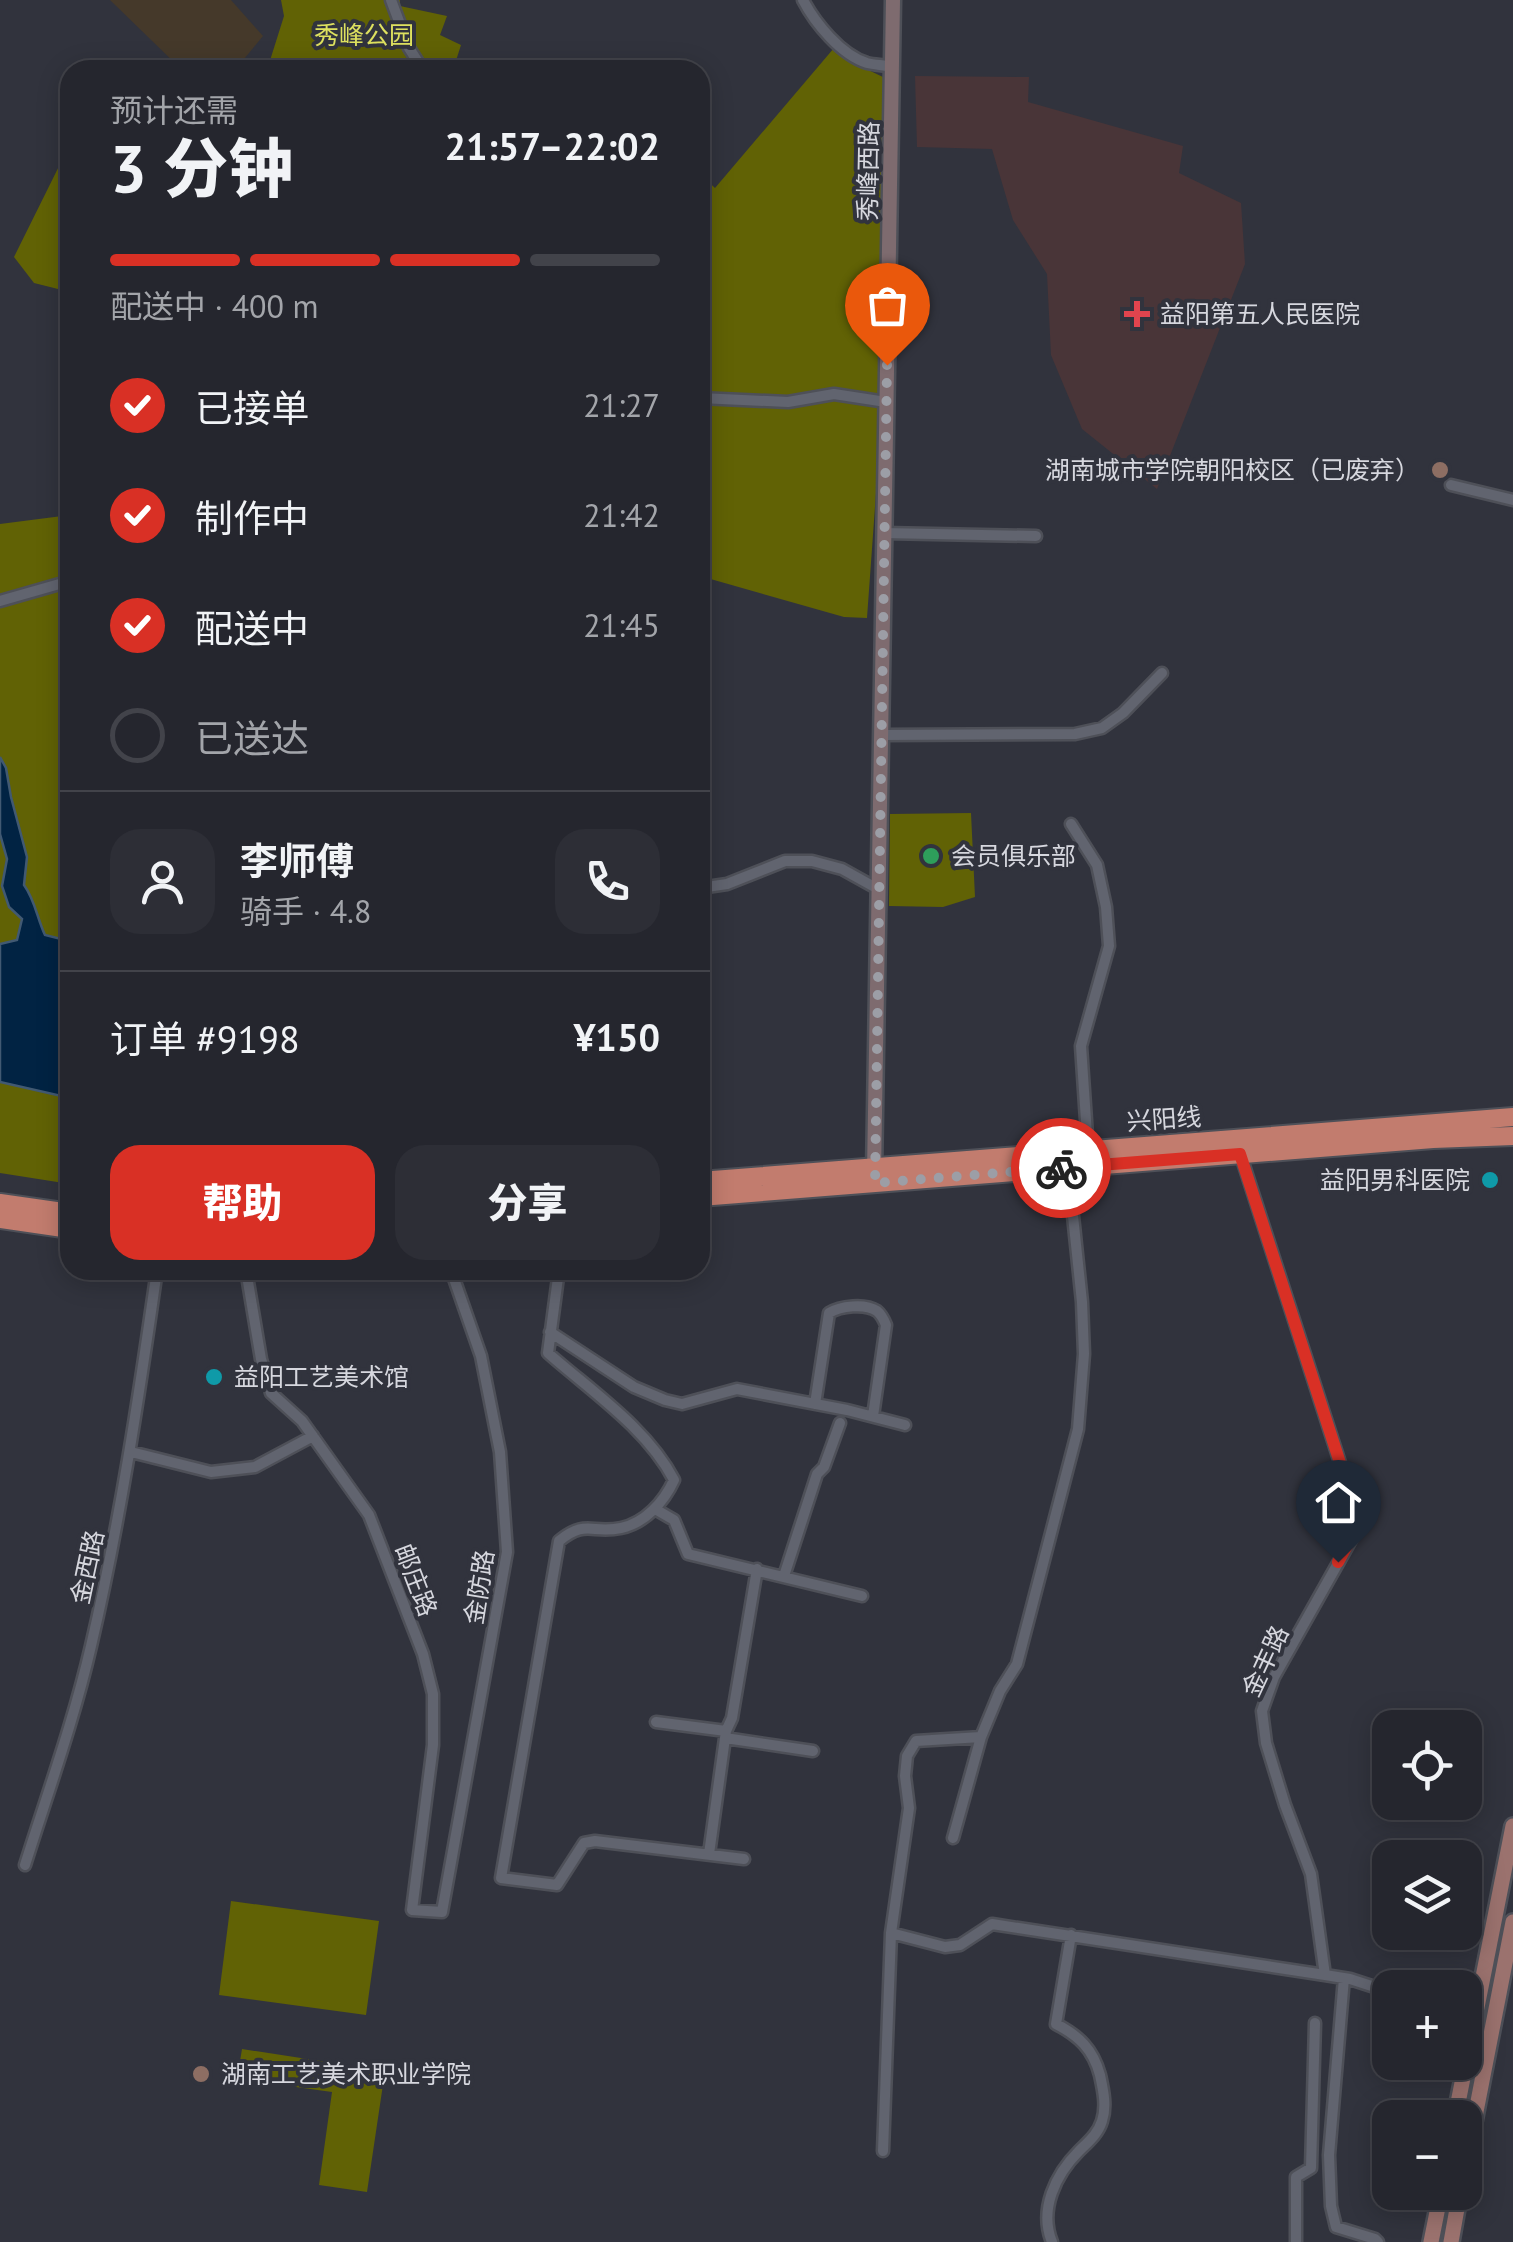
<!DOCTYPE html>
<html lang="zh">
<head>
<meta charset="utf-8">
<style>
  :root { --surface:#25262e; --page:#2d2e36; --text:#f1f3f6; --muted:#a3a5aa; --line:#42434a; --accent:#d93025 }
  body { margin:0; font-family:"PT Sans","Noto Sans SC",sans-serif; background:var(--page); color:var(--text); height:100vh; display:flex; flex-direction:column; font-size:38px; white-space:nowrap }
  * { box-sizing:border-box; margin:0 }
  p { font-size:32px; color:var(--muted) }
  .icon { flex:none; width:55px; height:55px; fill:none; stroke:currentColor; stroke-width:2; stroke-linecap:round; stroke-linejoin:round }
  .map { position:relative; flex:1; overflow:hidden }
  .panel { position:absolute; left:60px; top:60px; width:650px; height:1220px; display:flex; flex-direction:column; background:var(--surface); border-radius:30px; box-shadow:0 5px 25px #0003,0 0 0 2px var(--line) }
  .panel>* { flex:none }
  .buttons { position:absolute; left:1372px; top:1710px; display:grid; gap:20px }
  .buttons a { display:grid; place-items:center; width:110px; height:110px; border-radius:20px; background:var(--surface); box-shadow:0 5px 25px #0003,0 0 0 2px var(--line); font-size:50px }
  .pin { position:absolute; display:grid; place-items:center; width:85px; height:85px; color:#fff; margin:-102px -42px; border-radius:50% 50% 50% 0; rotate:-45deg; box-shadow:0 0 10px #0007 }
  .pin .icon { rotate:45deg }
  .courier { position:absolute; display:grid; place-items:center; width:100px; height:100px; margin:-50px; border:8px solid #d93025; border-radius:50%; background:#fff; color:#222; box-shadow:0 2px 12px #0007 }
  .headline em { font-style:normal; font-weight:800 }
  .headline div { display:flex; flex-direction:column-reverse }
  .headline { display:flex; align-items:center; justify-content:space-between; height:170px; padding:0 50px }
  h1 { font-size:65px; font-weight:800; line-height:75px }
  .bar { display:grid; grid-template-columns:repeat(4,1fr); gap:15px 10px; align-content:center; height:120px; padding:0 50px }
  .bar i { height:12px; border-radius:8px; background:var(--line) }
  .bar .active { background:var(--accent) }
  .bar p { grid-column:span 4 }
  .line { display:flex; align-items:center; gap:25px; padding:0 50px; border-top:2px solid var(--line) }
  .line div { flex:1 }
  .round { display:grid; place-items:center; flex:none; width:105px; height:105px; border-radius:30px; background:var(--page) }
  ol { padding:0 50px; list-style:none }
  li { display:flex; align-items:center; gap:30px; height:110px }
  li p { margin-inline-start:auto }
  li .icon { padding:10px; border-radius:50%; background:var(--accent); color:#fff; stroke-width:4 }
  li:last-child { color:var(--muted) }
  li i { width:55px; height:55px; border:5px solid var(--line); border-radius:50% }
  .action { display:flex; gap:20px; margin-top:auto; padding:20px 50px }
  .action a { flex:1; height:115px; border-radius:30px; background:var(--accent); color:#fff; font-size:40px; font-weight:800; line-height:115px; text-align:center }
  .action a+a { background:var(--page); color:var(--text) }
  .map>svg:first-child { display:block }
  .industrial { fill:#45392a }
  .medical { fill:#493538 }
  .green { fill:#616205 }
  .water { fill:#012343; stroke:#415972; stroke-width:2.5 }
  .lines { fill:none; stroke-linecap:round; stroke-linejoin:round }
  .street-casing { stroke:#4e5058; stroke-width:15 }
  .secondary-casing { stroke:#4e5058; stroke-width:19 }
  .primary-casing { stroke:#4e5058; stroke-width:20 }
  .highway-casing { stroke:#4e5058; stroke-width:22 }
  .street { stroke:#61646f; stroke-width:10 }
  .secondary { stroke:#7e6b6f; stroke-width:14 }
  .primary { stroke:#9b726e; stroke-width:15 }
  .highway { stroke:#c27c6e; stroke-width:18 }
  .done { stroke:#9c9ea6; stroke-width:10; stroke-dasharray:0 18 }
  .route { stroke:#d93025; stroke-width:12 }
  .health-dot { fill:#e0444e; stroke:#31333d; stroke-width:4 }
  .education-dot { fill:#8d6e63; stroke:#31333d; stroke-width:4 }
  .leisure-dot { fill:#2e9e5b; stroke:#31333d; stroke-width:4 }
  .culture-dot { fill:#0f9aa8; stroke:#31333d; stroke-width:4 }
  .labels { text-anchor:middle; stroke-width:8; stroke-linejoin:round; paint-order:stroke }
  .park-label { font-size:25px; fill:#dee15f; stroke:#31333d }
  .street-label { font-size:25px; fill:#d6d7de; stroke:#31333d }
  .poi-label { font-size:25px; fill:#d6d7de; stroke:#31333d; text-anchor:start }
</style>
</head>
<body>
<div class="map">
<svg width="1513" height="2242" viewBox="0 0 1513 2242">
  <rect width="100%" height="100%" fill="#31333d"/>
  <path class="industrial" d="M110,0H231L263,36L235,70H182Z"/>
  <path class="medical" d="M915,76L1029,77L1028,102L1183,146L1179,173L1241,203L1245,264L1157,489L1082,429L1051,355L1047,274L1013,220L992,149L917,147Z"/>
  <path class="green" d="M281,0H400V6L447,16L440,35L461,45L453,70H267L284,16Z
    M834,48L858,65L887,79L883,396L867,618L844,617L700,576V174L715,188Z
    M70,144V292L34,283L14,257Z
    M70,515V1184L0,1173V524Z
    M971,813L975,897L943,907L889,906L890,814Z
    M231,1901L379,1921L366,2015L219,1995Z
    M242,2049L385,2071L367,2192L319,2185L332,2092L237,2079Z"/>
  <path class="water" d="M0,757L6,768L11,797L27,857L24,885C35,900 37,918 45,935L61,939L70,937V1098L0,1082V944L17,940L22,919L9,907L2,886L7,859L0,834Z"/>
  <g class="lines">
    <defs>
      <path id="street" d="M391,0L409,48L423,70
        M803,0C815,23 841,55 867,63C875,65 884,65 892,67
        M700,398L788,402L834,394L886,402
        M1451,485L1513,500
        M884,533L1036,536
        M0,601L70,581
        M881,735L1075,734L1102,728L1123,713L1162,673
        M1071,824L1097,865L1106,907L1109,946L1081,1046L1088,1150
        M700,888L727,884L785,861H812L842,869L878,889
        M1240,1153L1354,1506L1355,1533L1274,1677L1262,1711L1266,1743L1285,1805L1311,1874L1325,1975L1350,1979L1390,1992
        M246,1270L261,1359L271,1393L302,1421L369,1515L423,1654L433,1694V1745L412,1910L442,1912L507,1552L500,1452L481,1356L451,1270
        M559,1270L548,1353C591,1391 647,1428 674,1480C664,1502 645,1523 621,1528C591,1534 586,1519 559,1541L501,1878L557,1885L584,1843L595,1841L744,1859
        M550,1332L634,1387L665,1400L682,1404L737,1389L847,1410L905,1425
        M815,1404L829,1313C840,1306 865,1303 877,1311C882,1315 884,1320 886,1325L873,1416
        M131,1452L211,1472L255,1467L313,1436
        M655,1509L674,1520L688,1554L862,1596
        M784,1576L817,1474L824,1467L840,1423
        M656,1722L726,1731
        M725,1738L813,1751
        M953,1838L981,1737
        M709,1854L726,1731L732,1718L757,1569
        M25,1865C48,1792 74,1720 91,1646C120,1522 139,1396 157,1270
        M891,1933L945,1947L960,1945L992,1924L1325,1975
        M1344,1978L1329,2155L1331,2206L1336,2227L1375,2239L1378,2242
        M883,2151L891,1933L909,1808L905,1776L907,1756L916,1741L981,1737L1000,1691L1017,1664L1078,1429L1084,1354L1082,1302L1068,1168
        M1052,2242C1039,2210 1055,2175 1079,2151C1088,2142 1098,2134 1102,2121C1107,2106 1103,2089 1100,2075C1093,2049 1079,2036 1056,2024L1071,1935
        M1296,2242V2177L1311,2168L1315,2023"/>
      <path id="secondary" d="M874,1174L893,0"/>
      <path id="primary" d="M1455,2118L1513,1826
        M1465,2168L1513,1922
        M1431,2242L1441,2192
        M1451,2242L1460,2192"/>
      <path id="highway" d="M700,1181L1513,1117
        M700,1197L1433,1139L1513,1136
        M0,1203L70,1213
        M0,1219L70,1229"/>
    </defs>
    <use href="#street" class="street-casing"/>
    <use href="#secondary" class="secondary-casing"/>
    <use href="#primary" class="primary-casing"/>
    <use href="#highway" class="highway-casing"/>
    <use href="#street" class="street"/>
    <use href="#secondary" class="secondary"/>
    <use href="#primary" class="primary"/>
    <use href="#highway" class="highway"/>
  </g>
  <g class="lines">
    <path class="done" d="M887,365L875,1183L1061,1168"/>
    <path class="route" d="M1061,1168L1240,1154L1354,1506V1533L1338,1562"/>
  </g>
  <path class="health-dot" d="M1132 299h10v10h10v10h-10v10h-10v-10h-10v-10h10z"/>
  <g class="education-dot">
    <circle cx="1440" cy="470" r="10"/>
    <circle cx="201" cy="2074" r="10"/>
  </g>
  <circle class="leisure-dot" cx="931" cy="856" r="10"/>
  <g class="culture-dot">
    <circle cx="1490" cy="1180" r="10"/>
    <circle cx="214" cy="1377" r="10"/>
  </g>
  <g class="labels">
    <g class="park-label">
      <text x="364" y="44">秀峰公园</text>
    </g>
    <g class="street-label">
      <text transform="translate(868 171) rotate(-89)" y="9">秀峰西路</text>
      <text transform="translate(1164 1119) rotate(-4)" y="9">兴阳线</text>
      <text transform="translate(87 1567) rotate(-78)" y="9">金西路</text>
      <text transform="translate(416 1580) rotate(69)" y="9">邮庄路</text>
      <text transform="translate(479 1587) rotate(-81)" y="9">金防路</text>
      <text transform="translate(1265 1661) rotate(-65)" y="9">金丰路</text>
    </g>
    <g class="poi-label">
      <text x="1160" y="323">益阳第五人民医院</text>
      <text x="1420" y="479" text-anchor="end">湖南城市学院朝阳校区（已废弃）</text>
      <text x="951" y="865">会员俱乐部</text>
      <text x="1470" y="1189" text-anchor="end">益阳男科医院</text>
      <text x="234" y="1386">益阳工艺美术馆</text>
      <text x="221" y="2083">湖南工艺美术职业学院</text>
    </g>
  </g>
</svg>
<div class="buttons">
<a><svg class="icon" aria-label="locate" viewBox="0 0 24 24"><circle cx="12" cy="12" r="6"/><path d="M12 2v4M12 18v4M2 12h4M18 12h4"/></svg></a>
<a><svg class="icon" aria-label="layers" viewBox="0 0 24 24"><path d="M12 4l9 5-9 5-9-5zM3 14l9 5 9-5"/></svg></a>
<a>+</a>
<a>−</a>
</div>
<div class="pin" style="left:887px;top:365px;background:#ea580c"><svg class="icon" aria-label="bag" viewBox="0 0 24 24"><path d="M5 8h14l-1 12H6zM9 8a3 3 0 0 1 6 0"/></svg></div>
<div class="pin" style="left:1338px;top:1562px;background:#1f2937"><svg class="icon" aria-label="home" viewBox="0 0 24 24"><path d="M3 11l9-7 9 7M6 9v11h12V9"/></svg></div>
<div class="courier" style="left:1061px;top:1168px"><svg class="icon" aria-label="bike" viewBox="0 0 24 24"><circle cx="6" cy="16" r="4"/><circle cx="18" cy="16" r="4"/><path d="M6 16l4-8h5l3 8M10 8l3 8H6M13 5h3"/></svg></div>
<section class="panel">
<div class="headline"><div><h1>3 分钟</h1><p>预计还需</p></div><em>21:57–22:02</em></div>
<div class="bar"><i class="active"></i><i class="active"></i><i class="active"></i><i></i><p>配送中 · 400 m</p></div>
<ol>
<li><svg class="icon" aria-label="check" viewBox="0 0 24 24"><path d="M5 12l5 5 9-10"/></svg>已接单<p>21:27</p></li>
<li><svg class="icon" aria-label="check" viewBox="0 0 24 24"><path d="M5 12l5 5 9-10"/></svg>制作中<p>21:42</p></li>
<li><svg class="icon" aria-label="check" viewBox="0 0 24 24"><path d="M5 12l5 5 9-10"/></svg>配送中<p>21:45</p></li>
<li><i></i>已送达</li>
</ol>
<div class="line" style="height:180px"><a class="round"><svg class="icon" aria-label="person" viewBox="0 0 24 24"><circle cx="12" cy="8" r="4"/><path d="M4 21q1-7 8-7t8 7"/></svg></a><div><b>李师傅</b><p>骑手 · 4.8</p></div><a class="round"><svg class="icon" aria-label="phone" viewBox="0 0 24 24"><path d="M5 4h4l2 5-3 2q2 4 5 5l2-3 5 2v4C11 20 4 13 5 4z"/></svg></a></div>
<div class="line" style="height:130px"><div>订单 #9198</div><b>¥150</b></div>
<div class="action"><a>帮助</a><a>分享</a></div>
</section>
</div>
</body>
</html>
